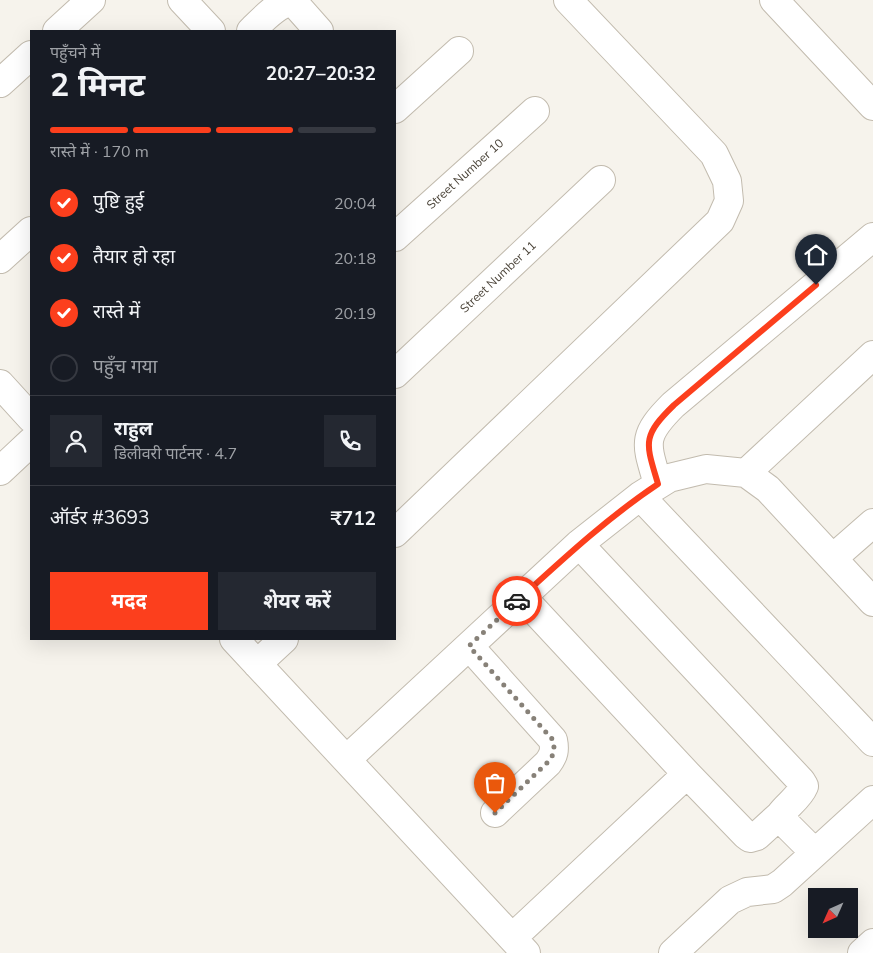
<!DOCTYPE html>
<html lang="hi">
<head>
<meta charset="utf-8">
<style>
  :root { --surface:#171b24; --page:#242831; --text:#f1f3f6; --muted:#9ea1a6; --line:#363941; --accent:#fc3f1d }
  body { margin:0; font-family:Mulish,"Noto Sans Devanagari",sans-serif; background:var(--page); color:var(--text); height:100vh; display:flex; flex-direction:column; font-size:19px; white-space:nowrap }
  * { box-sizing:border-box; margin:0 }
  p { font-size:16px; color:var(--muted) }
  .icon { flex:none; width:28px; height:28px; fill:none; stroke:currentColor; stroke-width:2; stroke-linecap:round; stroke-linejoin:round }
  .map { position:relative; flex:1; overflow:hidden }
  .side { position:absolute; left:30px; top:30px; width:366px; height:610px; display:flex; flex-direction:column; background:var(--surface); border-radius:0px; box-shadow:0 5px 20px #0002 }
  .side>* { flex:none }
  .needle { width:32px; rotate:225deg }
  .controls { position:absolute; left:808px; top:888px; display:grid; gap:10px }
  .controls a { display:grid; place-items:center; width:50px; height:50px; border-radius:0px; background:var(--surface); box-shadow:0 5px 20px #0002; font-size:25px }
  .pin { position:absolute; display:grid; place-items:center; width:42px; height:42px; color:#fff; margin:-51px -21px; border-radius:50% 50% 50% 0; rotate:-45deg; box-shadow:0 0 5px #0007 }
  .pin .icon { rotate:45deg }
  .courier { position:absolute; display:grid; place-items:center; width:50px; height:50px; margin:-25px; border:4px solid #fc3f1d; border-radius:50%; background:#fff; color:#222; box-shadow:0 1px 6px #0007 }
  .head em { font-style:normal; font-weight:700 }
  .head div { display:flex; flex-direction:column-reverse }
  .head { display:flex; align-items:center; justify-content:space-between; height:85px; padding:0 20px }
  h1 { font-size:32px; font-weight:700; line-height:38px }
  .bar { display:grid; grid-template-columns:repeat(4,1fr); gap:8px 5px; align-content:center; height:60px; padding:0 20px }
  .bar i { height:6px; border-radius:4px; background:var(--line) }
  .bar .on { background:var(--accent) }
  .bar p { grid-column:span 4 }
  .line { display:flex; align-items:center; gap:12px; padding:0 20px; border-top:1px solid var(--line) }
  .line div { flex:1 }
  .round { display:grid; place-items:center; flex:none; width:52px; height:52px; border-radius:0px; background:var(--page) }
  ol { padding:0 20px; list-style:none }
  li { display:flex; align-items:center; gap:15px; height:55px }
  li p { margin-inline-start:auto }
  li .icon { padding:5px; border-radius:50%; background:var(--accent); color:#fff; stroke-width:4 }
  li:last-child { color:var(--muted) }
  li i { width:28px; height:28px; border:2px solid var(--line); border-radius:50% }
  .primary-button { display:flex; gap:10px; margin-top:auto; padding:10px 20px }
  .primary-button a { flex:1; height:58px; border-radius:0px; background:var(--accent); color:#fff; font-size:20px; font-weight:700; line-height:58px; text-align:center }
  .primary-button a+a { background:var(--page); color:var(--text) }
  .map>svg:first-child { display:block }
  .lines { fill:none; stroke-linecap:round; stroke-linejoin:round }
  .minor-casing { stroke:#c2bbae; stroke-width:30 }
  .minor { stroke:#fff; stroke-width:28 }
  .done { stroke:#878178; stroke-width:5; stroke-dasharray:0 9 }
  .route { stroke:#fc3f1d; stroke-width:6 }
  .labels { text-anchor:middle; stroke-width:4.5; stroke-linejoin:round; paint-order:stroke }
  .street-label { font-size:12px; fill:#4b4439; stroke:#fff }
</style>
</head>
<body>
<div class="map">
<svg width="873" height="953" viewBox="0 0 873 953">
  <rect width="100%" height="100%" fill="#f6f3ec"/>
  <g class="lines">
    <defs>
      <path id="minor" d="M182,0L211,31
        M288,0L296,5L319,31
        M774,0L873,106
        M57,31L91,0
        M251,31C262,21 274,6 289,2
        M0,83L31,55
        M395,109L459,51
        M395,237L535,111
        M0,259L31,231
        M395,374L601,180
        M0,384L31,418
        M0,471L31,442
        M746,473L873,355
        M658,484C646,443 641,437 673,405L873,237
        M640,496L873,742
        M395,533L720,221L729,201L727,181L714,154L568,0
        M579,544L801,781L804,786C799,798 787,805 780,815L784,822L814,852
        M833,558L873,523
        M522,597L687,774L746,835L750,838L757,836L780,815
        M234,639L526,953
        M469,646L553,740C555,750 554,755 548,763L495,813
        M257,664L284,639
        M347,759L579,544L640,496L669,478L706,469L746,473L768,489L873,602
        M512,938L687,774
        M673,953L730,900L747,892L773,889L782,883L873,800
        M862,953L873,943"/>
    </defs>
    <use href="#minor" class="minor-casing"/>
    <use href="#minor" class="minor"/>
  </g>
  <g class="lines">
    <path class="done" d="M495,813L548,762C554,755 555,750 553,740L469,646L517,601"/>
    <path class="route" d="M517,601C562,560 607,518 658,484C646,443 641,437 674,405L816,285"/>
  </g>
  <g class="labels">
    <g class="street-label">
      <text transform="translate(465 174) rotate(-42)" y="4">Street Number 10</text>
      <text transform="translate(498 277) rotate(-43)" y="4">Street Number 11</text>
    </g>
  </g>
</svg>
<div class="controls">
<a><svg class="needle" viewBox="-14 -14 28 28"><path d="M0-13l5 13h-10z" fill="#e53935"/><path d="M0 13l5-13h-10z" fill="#9ea1a6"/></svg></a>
</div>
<div class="pin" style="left:495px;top:813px;background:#ea580c"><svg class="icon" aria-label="bag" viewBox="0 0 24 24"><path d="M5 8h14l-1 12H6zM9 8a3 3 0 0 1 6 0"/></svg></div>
<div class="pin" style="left:816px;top:285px;background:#1f2937"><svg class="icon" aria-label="home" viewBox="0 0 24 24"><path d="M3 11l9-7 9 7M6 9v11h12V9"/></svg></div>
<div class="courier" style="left:517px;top:601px"><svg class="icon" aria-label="car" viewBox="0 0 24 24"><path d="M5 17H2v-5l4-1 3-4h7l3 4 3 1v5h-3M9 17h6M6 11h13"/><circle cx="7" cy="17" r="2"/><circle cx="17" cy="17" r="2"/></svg></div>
<section class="side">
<div class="head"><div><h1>2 मिनट</h1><p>पहुँचने में</p></div><em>20:27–20:32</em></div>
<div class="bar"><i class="on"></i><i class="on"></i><i class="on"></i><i></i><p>रास्ते में · 170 m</p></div>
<ol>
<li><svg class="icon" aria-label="check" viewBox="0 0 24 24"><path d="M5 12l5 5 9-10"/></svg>पुष्टि हुई<p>20:04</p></li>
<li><svg class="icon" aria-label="check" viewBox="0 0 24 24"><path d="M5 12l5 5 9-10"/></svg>तैयार हो रहा<p>20:18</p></li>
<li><svg class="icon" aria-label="check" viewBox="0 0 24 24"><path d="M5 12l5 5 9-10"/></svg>रास्ते में<p>20:19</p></li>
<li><i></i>पहुँच गया</li>
</ol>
<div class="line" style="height:90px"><a class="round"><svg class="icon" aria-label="person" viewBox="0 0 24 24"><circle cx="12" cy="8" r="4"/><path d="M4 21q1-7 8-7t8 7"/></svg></a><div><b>राहुल</b><p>डिलीवरी पार्टनर · 4.7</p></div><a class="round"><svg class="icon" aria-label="phone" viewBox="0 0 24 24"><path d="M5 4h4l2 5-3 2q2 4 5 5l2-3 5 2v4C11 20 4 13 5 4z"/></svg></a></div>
<div class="line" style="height:65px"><div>ऑर्डर #3693</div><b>₹712</b></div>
<div class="primary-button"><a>मदद</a><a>शेयर करें</a></div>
</section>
</div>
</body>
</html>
